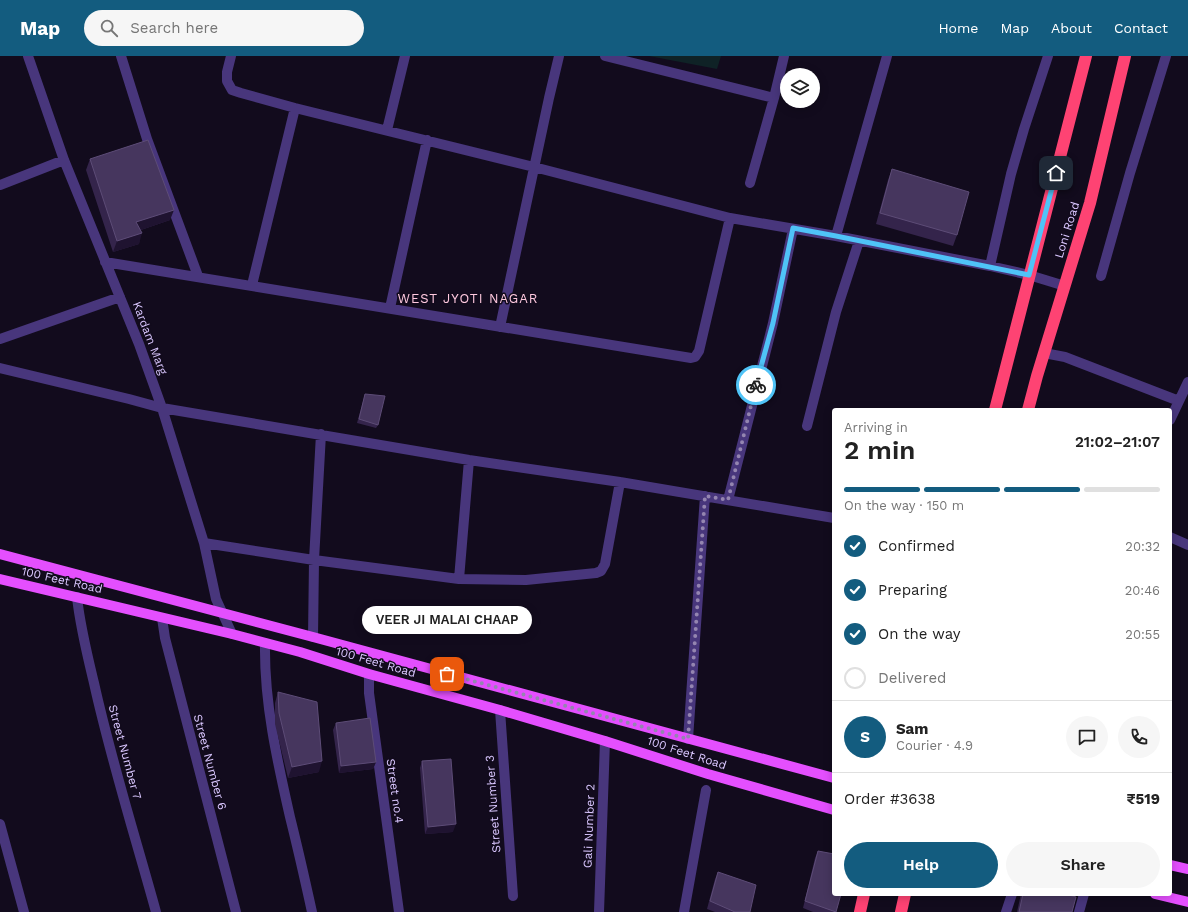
<!DOCTYPE html>
<html lang="en">
<head>
<meta charset="utf-8">
<style>
  :root { --surface:#fff; --page:#f6f6f6; --text:#222; --muted:#767676; --line:#e0e0e0; --accent:#135c7f }
  body { margin:0; font-family:"Work Sans",sans-serif; background:var(--page); color:var(--text); height:100vh; display:flex; flex-direction:column; font-size:15px; white-space:nowrap }
  * { box-sizing:border-box; margin:0 }
  p { font-size:13px; color:var(--muted) }
  .icon { flex:none; width:22px; height:22px; fill:none; stroke:currentColor; stroke-width:2; stroke-linecap:round; stroke-linejoin:round }
  .map { position:relative; flex:1; overflow:hidden }
  .panel { position:absolute; left:832px; top:352px; width:340px; height:488px; display:flex; flex-direction:column; background:var(--surface); border-radius:4px; box-shadow:0 2px 10px #0003 }
  .panel>* { flex:none }
  .tools { position:absolute; left:780px; top:12px; display:grid; gap:8px }
  .tools a { display:grid; place-items:center; width:40px; height:40px; border-radius:50%; background:var(--surface); box-shadow:0 2px 10px #0003; font-size:20px }
  .pin { position:absolute; display:grid; place-items:center; width:34px; height:34px; color:#fff; margin:-17px; border-radius:8px; box-shadow:0 2px 6px #0006 }
  .courier { position:absolute; display:grid; place-items:center; width:40px; height:40px; margin:-20px; border:3px solid #4fc3f7; border-radius:50%; background:#fff; color:#222; box-shadow:0 1px 5px #0007 }
  .bubble { position:absolute; height:28px; border-radius:14px; background:var(--surface); box-shadow:0 2px 10px #0003; font-size:13px; font-weight:600; line-height:28px; text-align:center }
  .headline em { font-style:normal; font-weight:600 }
  .headline div { display:flex; flex-direction:column-reverse }
  .headline { display:flex; align-items:center; justify-content:space-between; height:68px; padding:0 12px }
  h1 { font-size:26px; font-weight:600; line-height:30px }
  .bar { display:grid; grid-template-columns:repeat(4,1fr); gap:6px 4px; align-content:center; height:48px; padding:0 12px }
  .bar i { height:5px; border-radius:3px; background:var(--line) }
  .bar .active { background:var(--accent) }
  .bar p { grid-column:span 4 }
  .line { display:flex; align-items:center; gap:10px; padding:0 12px; border-top:1px solid var(--line) }
  .line div { flex:1 }
  .round { display:grid; place-items:center; flex:none; width:42px; height:42px; border-radius:21px; background:var(--page) }
  ol { padding:0 12px; list-style:none }
  li { display:flex; align-items:center; gap:12px; height:44px }
  li p { margin-inline-start:auto }
  li .icon { padding:4px; border-radius:50%; background:var(--accent); color:#fff; stroke-width:4 }
  li:last-child { color:var(--muted) }
  li i { width:22px; height:22px; border:2px solid var(--line); border-radius:50% }
  .action { display:flex; gap:8px; margin-top:auto; padding:8px 12px }
  .action a { flex:1; height:46px; border-radius:24px; background:var(--accent); color:#fff; font-size:16px; font-weight:600; line-height:46px; text-align:center }
  .action a+a { background:var(--page); color:var(--text) }
  header { display:flex; align-items:center; gap:24px; box-sizing:border-box; height:56px; padding:0 20px; background:var(--accent); color:#fff }
  header strong { font-size:19px }
  nav { display:flex; gap:22px; margin-inline-start:auto; font-size:14px }
  .search { width:280px; height:36px; background:var(--page); display:flex; align-items:center; gap:10px; box-sizing:border-box; padding:0 14px; border-radius:22px; color:var(--muted); font-size:15px }
  .map>svg:first-child { display:block }
  .green { fill:#0f2226 }
  .lines { fill:none; stroke-linecap:round; stroke-linejoin:round }
  .minor { stroke:#48367c; stroke-width:10 }
  .major { stroke:#e44ffe; stroke-width:10 }
  .highway { stroke:#fe4373; stroke-width:12 }
  .wall { fill:#34244b }
  .shaded-wall { fill:#1f1330 }
  .building { fill:#46365e; stroke:#5d4c77 }
  .done { stroke:#9485b0; stroke-width:4; stroke-dasharray:0 7.2 }
  .route { stroke:#4fc3f7; stroke-width:5 }
  .labels { text-anchor:middle; stroke-width:3; stroke-linejoin:round; paint-order:stroke }
  .street-label { font-size:12px; fill:#dac7ff; stroke:#120b1d }
  .neighbourhood-label { font-size:13px; letter-spacing:1px; fill:#ffc9df; stroke:#120b1d }
</style>
</head>
<body>
<header>
<strong>Map</strong>
<div class="search"><svg class="icon" aria-label="search" viewBox="0 0 24 24"><circle cx="10" cy="10" r="6"/><path d="M15 15l6 6"/></svg>Search here</div>
<nav><a>Home</a><a>Map</a><a>About</a><a>Contact</a></nav>
</header>
<div class="map">
<svg width="1188" height="856" viewBox="0 0 1188 856">
  <rect width="100%" height="100%" fill="#120b1d"/>
  <path class="green" d="M649,0H721L717,13Z"/>
  <g class="lines">
    <path class="minor" d="M28,0L64,104L139,288L162,352L204,487L216,543L232,578
      M121,0L147,83L198,220
      M231,0L227,16V25L232,34L241,37L295,52L534,111L730,162L836,180L990,210L1029,219L1065,230
      M605,0L774,42
      M387,74L405,0
      M750,127L774,42L784,0
      M0,129L64,104
      M836,180L887,0
      M105,206L691,302L695,301L699,295L730,162
      M990,210L1011,118L1024,73L1048,0
      M1101,220L1130,117L1166,0
      M252,229L295,52
      M390,252L427,84
      M500,271L549,42L559,0
      M0,283L120,241
      M1044,297L1065,301L1179,345
      M0,312L129,343L162,352L469,404L620,426L834,462
      M1170,364L1188,326
      M807,370L836,256L859,185
      M728,444L773,267L793,173
      M1170,481L1188,489
      M204,487L314,504L459,523L526,524L596,517L601,515L605,508L620,426
      M459,523L469,404
      M77,541C80,570 87,598 94,627C111,704 135,780 156,856
      M162,562L165,582L236,856
      M313,581L314,504L321,378
      M265,587C264,646 277,704 290,761C298,793 305,824 312,856
      M369,618V637L399,856
      M500,654L513,840
      M688,683L705,440
      M0,768L24,856
      M599,856L605,685
      M684,856L706,734
      M1006,856L1012,838
      M1079,856L1084,838"/>
    <path class="major" d="M0,498L313,581L834,722
      M0,523L232,578L300,596L369,618L500,654L605,685L708,718L834,754
      M1170,809L1188,813
      M1155,838L1188,846"/>
    <path class="highway" d="M995,354L1086,0
      M1028,354L1037,320L1090,147L1125,0
      M860,856L864,838
      M901,856L905,838"/>
  </g>
  <path class="wall" d="M90,103L170,164L141,174L139,188L113,196L86,114Z
    M892,113L957,179L953,190L876,168L888,124Z
    M365,338L378,369L376,372L357,367Z
    M278,636L319,716L288,722L275,668V647Z
    M336,667L376,706L373,713L339,717L333,674Z
    M422,705L453,776L425,778L420,712Z
    M818,795L836,856H813L803,852L815,802Z
    M718,816L750,856H715L707,853L715,823Z
    M1021,838H1065L1072,856H1017Z"/>
  <path class="shaded-wall" d="M174,154L170,164L132,177L136,166Z
    M142,177L139,188L113,196L117,185Z
    M322,705L319,716L288,722L292,711Z
    M376,706L373,713L339,717L341,710Z
    M456,768L453,776L425,778L428,771Z"/>
  <path class="building" d="M148,84L174,154L136,166L142,177L117,185L90,103Z
    M892,113L969,136L957,179L880,157Z
    M365,338L385,340L378,369L359,363Z
    M278,636L317,646L322,705L292,711L279,657Z
    M370,662L376,706L341,710L336,667Z
    M451,703L456,768L428,771L422,705Z
    M818,795L834,798V838H841L836,856L805,845Z
    M718,816L756,829L750,856H735L710,845Z
    M1023,838H1065L1076,841L1072,856H1019Z"/>
  <g class="lines">
    <path class="done" d="M447,618L688,683L705,440L728,444L756,329"/>
    <path class="route" d="M756,329L773,267L793,172L836,180L1029,219L1056,117"/>
  </g>
  <g class="labels">
    <g class="street-label">
      <text transform="translate(1067 174) rotate(-73)" y="4">Loni Road</text>
      <text transform="translate(150 282) rotate(69)" y="4">Kardam Marg</text>
      <text transform="translate(62 524) rotate(13)" y="4">100 Feet Road</text>
      <text transform="translate(376 606) rotate(16)" y="4">100 Feet Road</text>
      <text transform="translate(125 696) rotate(75)" y="4">Street Number 7</text>
      <text transform="translate(687 697) rotate(18)" y="4">100 Feet Road</text>
      <text transform="translate(210 706) rotate(75)" y="4">Street Number 6</text>
      <text transform="translate(395 735) rotate(82)" y="4">Street no.4</text>
      <text transform="translate(493 748) rotate(-94)" y="4">Street Number 3</text>
      <text transform="translate(589 770) rotate(-88)" y="4">Gali Number 2</text>
    </g>
    <g class="neighbourhood-label">
      <text x="468" y="247">WEST JYOTI NAGAR</text>
    </g>
  </g>
</svg>
<div class="tools">
<a><svg class="icon" aria-label="layers" viewBox="0 0 24 24"><path d="M12 4l9 5-9 5-9-5zM3 14l9 5 9-5"/></svg></a>
</div>
<div class="pin" style="left:447px;top:618px;background:#ea580c"><svg class="icon" aria-label="bag" viewBox="0 0 24 24"><path d="M5 8h14l-1 12H6zM9 8a3 3 0 0 1 6 0"/></svg></div>
<div class="pin" style="left:1056px;top:117px;background:#1f2937"><svg class="icon" aria-label="home" viewBox="0 0 24 24"><path d="M3 11l9-7 9 7M6 9v11h12V9"/></svg></div>
<div class="courier" style="left:756px;top:329px"><svg class="icon" aria-label="bike" viewBox="0 0 24 24"><circle cx="6" cy="16" r="4"/><circle cx="18" cy="16" r="4"/><path d="M6 16l4-8h5l3 8M10 8l3 8H6M13 5h3"/></svg></div>
<div class="bubble" style="left:362px;top:550px;width:170px">VEER JI MALAI CHAAP</div>
<section class="panel">
<div class="headline"><div><h1>2 min</h1><p>Arriving in</p></div><em>21:02–21:07</em></div>
<div class="bar"><i class="active"></i><i class="active"></i><i class="active"></i><i></i><p>On the way · 150 m</p></div>
<ol>
<li><svg class="icon" aria-label="check" viewBox="0 0 24 24"><path d="M5 12l5 5 9-10"/></svg>Confirmed<p>20:32</p></li>
<li><svg class="icon" aria-label="check" viewBox="0 0 24 24"><path d="M5 12l5 5 9-10"/></svg>Preparing<p>20:46</p></li>
<li><svg class="icon" aria-label="check" viewBox="0 0 24 24"><path d="M5 12l5 5 9-10"/></svg>On the way<p>20:55</p></li>
<li><i></i>Delivered</li>
</ol>
<div class="line" style="height:72px"><b class="round" style="background:var(--accent);color:#fff">S</b><div><b>Sam</b><p>Courier · 4.9</p></div><a class="round"><svg class="icon" aria-label="chat" viewBox="0 0 24 24"><path d="M4 5h16v11H9l-5 4z"/></svg></a><a class="round"><svg class="icon" aria-label="phone" viewBox="0 0 24 24"><path d="M5 4h4l2 5-3 2q2 4 5 5l2-3 5 2v4C11 20 4 13 5 4z"/></svg></a></div>
<div class="line" style="height:52px"><div>Order #3638</div><b>₹519</b></div>
<div class="action"><a>Help</a><a>Share</a></div>
</section>
</div>
</body>
</html>
